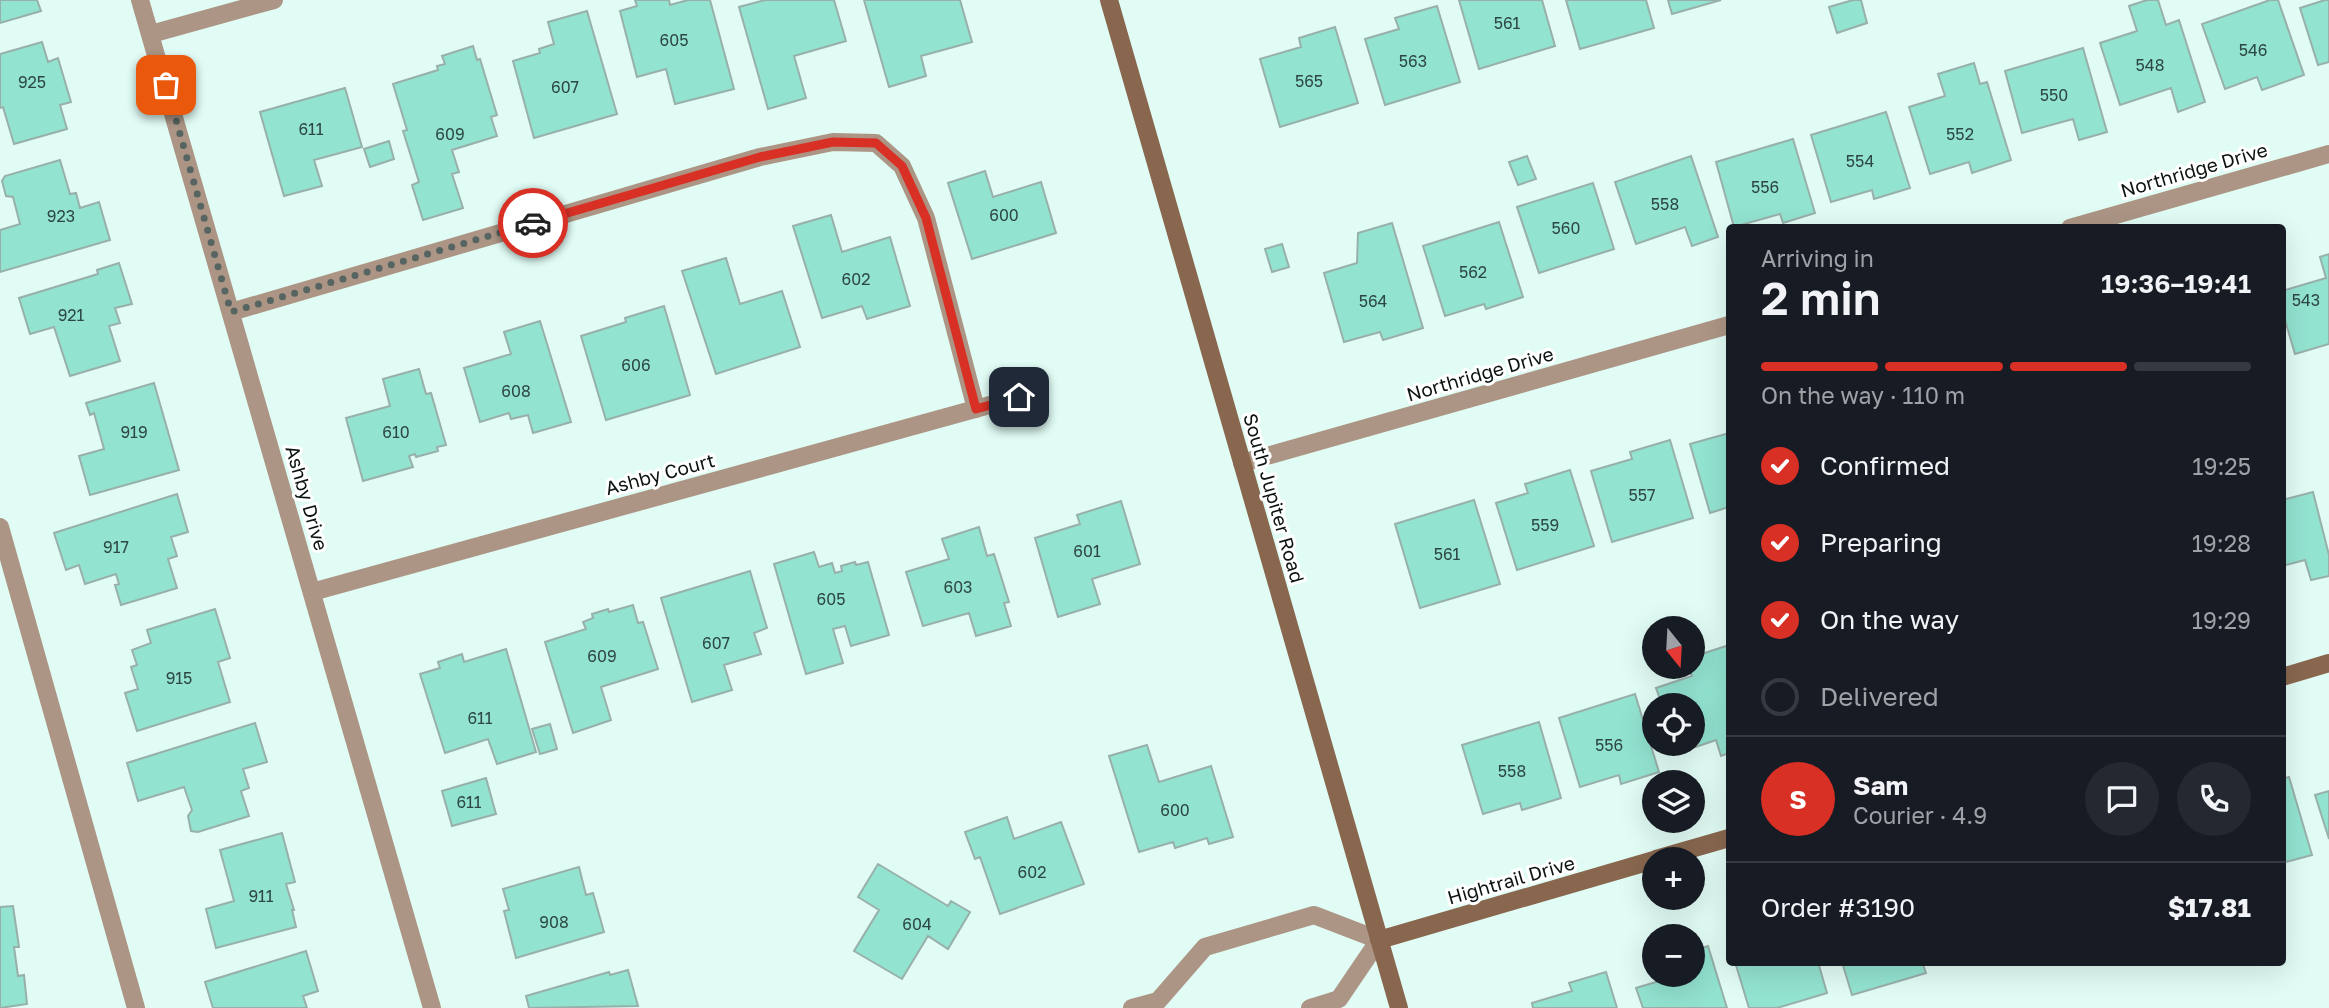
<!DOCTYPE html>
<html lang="en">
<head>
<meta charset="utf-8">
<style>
  :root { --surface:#171b24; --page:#242831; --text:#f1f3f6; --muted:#9ea1a6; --line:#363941; --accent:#d93025 }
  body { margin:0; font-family:"Golos Text",sans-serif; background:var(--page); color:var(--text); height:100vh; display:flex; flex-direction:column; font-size:26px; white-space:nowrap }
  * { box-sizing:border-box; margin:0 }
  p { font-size:23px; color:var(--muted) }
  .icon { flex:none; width:38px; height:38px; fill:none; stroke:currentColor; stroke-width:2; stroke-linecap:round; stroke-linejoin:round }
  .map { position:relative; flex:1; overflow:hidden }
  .panel { position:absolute; left:1726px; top:224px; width:560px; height:742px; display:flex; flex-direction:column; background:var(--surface); border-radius:7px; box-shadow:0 7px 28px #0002 }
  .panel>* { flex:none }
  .needle { width:46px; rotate:162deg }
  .fabs { position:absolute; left:1642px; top:616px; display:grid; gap:14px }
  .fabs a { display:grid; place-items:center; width:63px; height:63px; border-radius:50%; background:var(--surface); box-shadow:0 7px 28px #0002; font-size:35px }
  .pin { position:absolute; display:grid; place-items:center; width:60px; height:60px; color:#fff; margin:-30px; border-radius:14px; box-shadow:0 4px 10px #0006 }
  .courier { position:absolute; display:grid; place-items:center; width:70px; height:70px; margin:-35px; border:5px solid #d93025; border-radius:50%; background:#fff; color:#222; box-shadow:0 2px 9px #0007 }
  .overview em { font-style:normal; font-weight:600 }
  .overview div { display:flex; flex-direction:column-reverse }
  .overview { display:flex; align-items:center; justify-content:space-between; height:119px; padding:0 35px }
  h1 { font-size:46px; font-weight:600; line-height:52px }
  .bar { display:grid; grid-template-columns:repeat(4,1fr); gap:10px 7px; align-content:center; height:84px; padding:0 35px }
  .bar i { height:9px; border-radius:5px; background:var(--line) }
  .bar .current { background:var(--accent) }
  .bar p { grid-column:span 4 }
  .line { display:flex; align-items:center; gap:18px; padding:0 35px; border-top:2px solid var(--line) }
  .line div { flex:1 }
  .round { display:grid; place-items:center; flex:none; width:74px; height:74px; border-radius:37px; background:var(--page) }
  ol { padding:0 35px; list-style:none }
  li { display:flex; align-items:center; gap:21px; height:77px }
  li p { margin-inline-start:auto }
  li .icon { padding:7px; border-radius:50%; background:var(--accent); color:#fff; stroke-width:4 }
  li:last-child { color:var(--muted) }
  li i { width:38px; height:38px; border:4px solid var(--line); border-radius:50% }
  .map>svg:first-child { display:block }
  .building { fill:#93e3d1; stroke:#98b0aa; stroke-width:2 }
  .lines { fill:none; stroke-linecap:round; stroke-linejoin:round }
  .lane { stroke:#ac9584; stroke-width:18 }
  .street { stroke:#ac9584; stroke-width:18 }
  .secondary { stroke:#88674e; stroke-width:18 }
  .done { stroke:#566561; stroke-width:7; stroke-dasharray:0 12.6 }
  .route { stroke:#d93025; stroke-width:9 }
  .labels { text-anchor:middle; stroke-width:6; stroke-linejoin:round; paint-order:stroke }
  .number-label { font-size:16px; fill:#2d4842 }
  .street-label { font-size:19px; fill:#0b1412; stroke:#fff }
</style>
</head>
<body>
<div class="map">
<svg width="2329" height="1008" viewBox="0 0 2329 1008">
  <rect width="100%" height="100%" fill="#e1fcf5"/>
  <path class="building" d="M0,0H37L41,11L0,23Z
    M635,0H669L670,5L688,0H710L734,89L675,104L666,69L637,77L620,11L637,6Z
    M765,0H834L846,41L794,56L806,98L768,109L739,7Z
    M864,0H960L972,42L921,56L926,76L889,87Z
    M1459,0H1542L1555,46L1479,69Z
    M1566,0H1646L1654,28L1580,49Z
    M1668,0H1721L1672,14Z
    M1853,0H1861L1867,23L1837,33L1829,7Z
    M2147,0H2158L2166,25L2179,20L2205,102L2178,112L2171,88L2120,105L2100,43L2137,31L2129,6Z
    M2270,0H2278L2304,75L2262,90L2257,77L2225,89L2202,24Z
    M2325,0H2329V62L2318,65L2300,8Z
    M1437,6L1460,82L1385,105L1365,39L1399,29L1395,18Z
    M587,11L617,114L534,138L513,61L540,53L539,49L554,44L548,22Z
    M1335,27L1358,103L1280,127L1260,59L1301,47L1299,38Z
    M42,42L48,62L58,58L71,102L60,105L67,129L14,144L3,107L0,108V54Z
    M473,46L477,60L480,59L497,115L491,117L497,136L452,150L459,172L452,174L463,208L423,220L412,185L419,182L403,131L407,130L393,84L438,70L437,66L445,64L442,56Z
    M2083,48L2107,132L2079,140L2073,119L2022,133L2005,71Z
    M1974,63L1980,84L1987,82L2011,160L1972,173L1969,162L1930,174L1909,107L1945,96L1938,74Z
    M345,88L362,147L314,160L322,186L284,196L260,112Z
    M1886,112L1910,188L1874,199L1872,190L1831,202L1811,135Z
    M1793,139L1815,213L1783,223L1780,214L1734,227L1716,162Z
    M389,141L394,159L370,167L364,149Z
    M1527,156L1536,179L1518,185L1509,162Z
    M1691,156L1718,237L1692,246L1685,227L1636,244L1615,182Z
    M60,160L70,194L76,193L80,208L99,202L110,240L0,272V230L20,224L13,197L6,196L2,181L5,176Z
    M985,171L993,197L1041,182L1056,233L972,259L948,183Z
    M1593,183L1614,249L1539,273L1517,207Z
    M831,215L842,252L890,237L910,306L867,319L862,306L822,318L793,226Z
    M1499,222L1523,297L1486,309L1484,304L1445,316L1423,246Z
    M1392,223L1423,328L1383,340L1380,332L1344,342L1324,273L1357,263L1358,233Z
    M1282,244L1289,267L1272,272L1265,249Z
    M2329,254V344L2295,354L2282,310V291L2326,278L2320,257Z
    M726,258L740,304L782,291L800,347L716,374L682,271Z
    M119,263L132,304L115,308L120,323L109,326L120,361L70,376L54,327L30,334L19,298L98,274L97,270Z
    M664,306L690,395L606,420L581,336L626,322L625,318Z
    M540,321L571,422L533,433L528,415L511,419L509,413L480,422L464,368L511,354L504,332Z
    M419,369L426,394L431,393L446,445L437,447L438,451L416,457L415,454L409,456L413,467L363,481L346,418L390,406L383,379Z
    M154,383L179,470L90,495L79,456L104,449L94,413L90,415L86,403Z
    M1729,433V507L1710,513L1690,444Z
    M1670,440L1693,518L1612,542L1591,471L1632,459L1630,452Z
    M1570,470L1594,546L1517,570L1496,503L1528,493L1525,484Z
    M2313,492L2329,555V576L2311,580L2305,560L2282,566V500Z
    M177,494L188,532L171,537L177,556L168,559L177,588L121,605L115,585L119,584L116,574L85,584L79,565L66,570L54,533Z
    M1474,500L1500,584L1420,608L1395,524Z
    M1121,501L1140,564L1092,579L1100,604L1058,617L1035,538L1080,524L1077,515Z
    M979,527L987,556L994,554L1009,602L1004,603L1011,626L976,636L969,613L923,626L906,572L949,559L942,539Z
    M814,552L819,567L832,563L835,573L842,571L841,566L855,562L856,565L868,562L889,635L851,646L845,626L833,629L843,663L806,674L774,564Z
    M750,571L767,628L754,633L761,654L724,665L732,690L692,702L661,598Z
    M633,605L638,623L643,622L658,669L601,687L611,720L573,733L545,642L586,629L583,622L593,618L592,614L608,609L609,612Z
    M215,609L230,658L218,662L230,702L137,731L125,693L138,689L131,667L137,665L132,650L151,643L147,630Z
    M1726,646L1729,655V753L1721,756L1716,740L1678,753L1674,744H1692V705H1662L1656,688L1692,676L1688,667H1692V657Z
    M506,649L536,752L497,764L488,739L445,753L420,674L440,668L438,662L462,654L464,662Z
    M1635,694L1659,772L1621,784L1619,775L1580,787L1559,718Z
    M1539,722L1561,798L1522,810L1520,803L1483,814L1462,745Z
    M255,723L267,762L243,769L249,788L241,791L249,816L198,832L191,831L188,816L192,810L184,787L138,801L127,763Z
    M550,724L557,749L540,754L532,729Z
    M1147,745L1159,782L1211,766L1233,837L1209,844L1207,838L1175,848L1173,842L1139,852L1109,756Z
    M2289,777L2312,855L2282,863V779Z
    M486,778L496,814L452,826L442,791Z
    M2329,791V839L2315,795Z
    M1007,817L1014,839L1061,822L1084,884L1000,914L980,857L975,859L965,832Z
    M282,833L295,882L286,884L294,910H292L296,927L216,948L206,909L234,901L220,850Z
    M878,864L948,906L951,901L970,912L948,949L928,936L902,979L854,951L879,910L858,897Z
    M579,867L586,895L593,893L604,932L516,958L504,911L509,910L503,889Z
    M13,906L19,947H14L18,976L24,975L27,1004L0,1008V907Z
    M1708,946L1727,1008H1643L1636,988L1679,975H1692V951Z
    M306,951L318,991L303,996L307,1008H213L205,982Z
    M1735,962H1818L1827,993L1777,1008H1749Z
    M1842,962H1922L1926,973L1852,995Z
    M628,970L638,1006L529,1008L526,996L609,972L610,975Z
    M1606,972L1617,1008H1533L1532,1003L1572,991L1569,983Z"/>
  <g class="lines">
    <path class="lane" d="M231,312L760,157L833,142L876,143L902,166L926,218L976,409
      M0,527L136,1008"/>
    <path class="street" d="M140,0L432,1008
      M151,34L274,0
      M2070,228L2329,154
      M1242,463L1729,325
      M312,592L1019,397
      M1132,1008L1158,1001L1205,947L1314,915L1379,940L1339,999L1310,1008"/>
    <path class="secondary" d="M1109,0L1399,1008
      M2282,677L2329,663
      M1656,859L1729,838
      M1379,940L1654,860"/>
  </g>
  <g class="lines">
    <path class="done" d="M166,85L231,312L533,223"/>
    <path class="route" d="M533,223L760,157L833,142L876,143L902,166L926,218L976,409L1019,397"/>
  </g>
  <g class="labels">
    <g class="number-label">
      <text x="1507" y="29">561</text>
      <text x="674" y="46">605</text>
      <text x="2253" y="56">546</text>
      <text x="1413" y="67">563</text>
      <text x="2150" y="71">548</text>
      <text x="1309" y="87">565</text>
      <text x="32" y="88">925</text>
      <text x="565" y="93">607</text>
      <text x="2054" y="101">550</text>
      <text x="311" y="135">611</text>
      <text x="450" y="140">609</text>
      <text x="1960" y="140">552</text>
      <text x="1860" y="167">554</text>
      <text x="1765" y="193">556</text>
      <text x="1665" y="210">558</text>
      <text x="1004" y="221">600</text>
      <text x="61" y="222">923</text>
      <text x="1566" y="234">560</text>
      <text x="1473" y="278">562</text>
      <text x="856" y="285">602</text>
      <text x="2306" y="306">543</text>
      <text x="1373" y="307">564</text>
      <text x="71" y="321">921</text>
      <text x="636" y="371">606</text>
      <text x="516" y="397">608</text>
      <text x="134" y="438">919</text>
      <text x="396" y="438">610</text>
      <text x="1642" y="501">557</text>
      <text x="1545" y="531">559</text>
      <text x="116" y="553">917</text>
      <text x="1087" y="557">601</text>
      <text x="1447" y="560">561</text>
      <text x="958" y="593">603</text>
      <text x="831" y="605">605</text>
      <text x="716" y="649">607</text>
      <text x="602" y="662">609</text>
      <text x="179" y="684">915</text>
      <text x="480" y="724">611</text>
      <text x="1609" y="751">556</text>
      <text x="1512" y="777">558</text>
      <text x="469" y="808">611</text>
      <text x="1175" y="816">600</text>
      <text x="1032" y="878">602</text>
      <text x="261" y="902">911</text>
      <text x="554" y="928">908</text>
      <text x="917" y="930">604</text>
    </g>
    <g class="street-label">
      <text transform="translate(2194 170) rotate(-16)" y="7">Northridge Drive</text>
      <text transform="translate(1480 374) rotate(-16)" y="7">Northridge Drive</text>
      <text transform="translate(660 474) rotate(-15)" y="7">Ashby Court</text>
      <text transform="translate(307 498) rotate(74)" y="7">Ashby Drive</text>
      <text transform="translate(1274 498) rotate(74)" y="7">South Jupiter Road</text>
      <text transform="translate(1511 880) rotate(-16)" y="7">Hightrail Drive</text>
    </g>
  </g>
</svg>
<div class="fabs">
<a><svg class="needle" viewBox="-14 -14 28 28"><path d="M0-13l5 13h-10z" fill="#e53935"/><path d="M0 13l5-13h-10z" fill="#9ea1a6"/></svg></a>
<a><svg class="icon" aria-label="locate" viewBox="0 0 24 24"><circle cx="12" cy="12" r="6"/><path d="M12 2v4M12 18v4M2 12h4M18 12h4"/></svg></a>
<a><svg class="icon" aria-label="layers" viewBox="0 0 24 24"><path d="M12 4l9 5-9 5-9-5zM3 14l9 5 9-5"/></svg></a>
<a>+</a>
<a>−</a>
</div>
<div class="pin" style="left:166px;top:85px;background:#ea580c"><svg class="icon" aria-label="bag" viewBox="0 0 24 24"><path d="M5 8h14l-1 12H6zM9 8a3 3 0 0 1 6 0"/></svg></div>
<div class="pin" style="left:1019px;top:397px;background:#1f2937"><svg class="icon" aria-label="home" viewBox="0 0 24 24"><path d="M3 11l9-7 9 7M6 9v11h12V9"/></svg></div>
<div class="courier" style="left:533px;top:223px"><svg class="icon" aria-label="car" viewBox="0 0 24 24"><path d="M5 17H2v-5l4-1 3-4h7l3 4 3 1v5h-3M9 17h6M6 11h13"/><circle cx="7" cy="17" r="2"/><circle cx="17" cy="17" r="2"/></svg></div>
<section class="panel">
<div class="overview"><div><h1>2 min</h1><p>Arriving in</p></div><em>19:36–19:41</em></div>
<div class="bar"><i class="current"></i><i class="current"></i><i class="current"></i><i></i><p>On the way · 110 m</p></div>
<ol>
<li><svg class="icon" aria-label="check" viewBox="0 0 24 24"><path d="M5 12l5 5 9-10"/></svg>Confirmed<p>19:25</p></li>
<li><svg class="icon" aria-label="check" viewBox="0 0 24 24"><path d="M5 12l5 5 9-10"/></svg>Preparing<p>19:28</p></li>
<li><svg class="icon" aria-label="check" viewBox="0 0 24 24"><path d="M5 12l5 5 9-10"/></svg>On the way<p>19:29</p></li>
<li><i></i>Delivered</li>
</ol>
<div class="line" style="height:126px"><b class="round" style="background:var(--accent);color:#fff">S</b><div><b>Sam</b><p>Courier · 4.9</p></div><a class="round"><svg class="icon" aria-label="chat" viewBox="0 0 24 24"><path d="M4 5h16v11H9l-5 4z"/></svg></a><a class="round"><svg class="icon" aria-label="phone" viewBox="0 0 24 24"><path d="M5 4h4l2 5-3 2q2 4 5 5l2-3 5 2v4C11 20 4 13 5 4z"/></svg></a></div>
<div class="line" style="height:91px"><div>Order #3190</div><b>$17.81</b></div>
</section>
</div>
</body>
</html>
